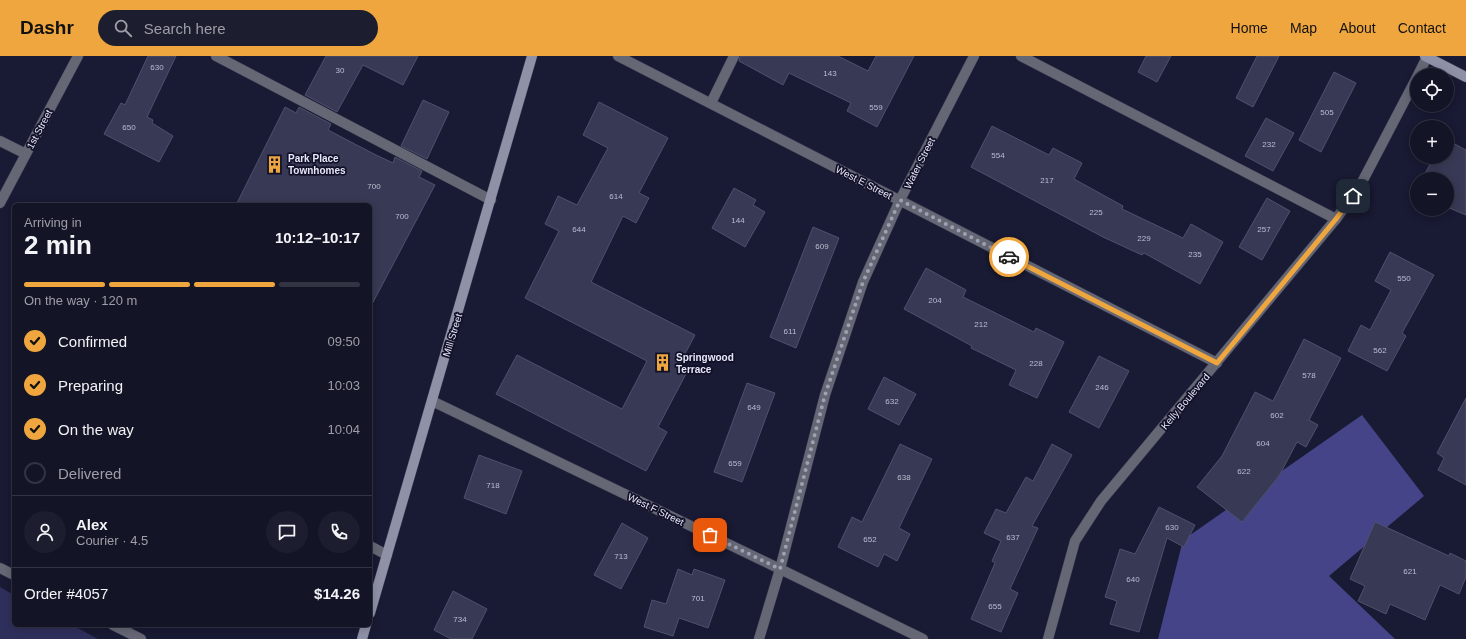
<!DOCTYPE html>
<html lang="en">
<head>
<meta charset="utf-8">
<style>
  :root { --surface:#131426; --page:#1c1d2e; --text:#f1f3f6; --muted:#9d9ea7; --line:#323343; --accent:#f0a63e }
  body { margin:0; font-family:Helvetica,sans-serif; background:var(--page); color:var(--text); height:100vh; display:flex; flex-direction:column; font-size:15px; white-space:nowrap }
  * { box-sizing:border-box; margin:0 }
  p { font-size:13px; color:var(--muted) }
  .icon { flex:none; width:22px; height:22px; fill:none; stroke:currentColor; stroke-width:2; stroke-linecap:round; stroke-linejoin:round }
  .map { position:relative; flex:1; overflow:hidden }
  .side { position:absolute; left:12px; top:147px; width:360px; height:424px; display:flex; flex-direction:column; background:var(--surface); border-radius:6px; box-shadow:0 2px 10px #0003,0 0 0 1px var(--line) }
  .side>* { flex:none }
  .fabs { position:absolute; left:1410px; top:12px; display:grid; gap:8px }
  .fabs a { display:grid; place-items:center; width:44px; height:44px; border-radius:50%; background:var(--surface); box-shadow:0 2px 10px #0003,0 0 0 1px var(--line); font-size:20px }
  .pin { position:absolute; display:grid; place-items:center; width:34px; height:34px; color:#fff; margin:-17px; border-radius:8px; box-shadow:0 2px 6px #0006 }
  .courier { position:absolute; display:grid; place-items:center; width:40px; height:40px; margin:-20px; border:3px solid #f0a63e; border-radius:50%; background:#fff; color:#222; box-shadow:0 1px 5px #0007 }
  .overview em { font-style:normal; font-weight:700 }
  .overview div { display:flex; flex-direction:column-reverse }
  .overview { display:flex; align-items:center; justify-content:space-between; height:68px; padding:0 12px }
  h1 { font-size:26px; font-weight:700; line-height:30px }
  .bar { display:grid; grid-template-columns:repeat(4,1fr); gap:6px 4px; align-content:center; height:48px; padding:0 12px }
  .bar i { height:5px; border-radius:3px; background:var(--line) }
  .bar .on { background:var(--accent) }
  .bar p { grid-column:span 4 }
  .line { display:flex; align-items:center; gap:10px; padding:0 12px; border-top:1px solid var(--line) }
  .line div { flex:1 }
  .round { display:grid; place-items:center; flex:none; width:42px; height:42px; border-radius:21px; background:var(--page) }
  ol { padding:0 12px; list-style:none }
  li { display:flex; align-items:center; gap:12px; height:44px }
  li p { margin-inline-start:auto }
  li .icon { padding:4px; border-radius:50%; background:var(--accent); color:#111; stroke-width:4 }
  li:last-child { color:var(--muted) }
  li i { width:22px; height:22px; border:2px solid var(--line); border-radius:50% }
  header { display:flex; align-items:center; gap:24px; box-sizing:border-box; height:56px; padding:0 20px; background:var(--accent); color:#111 }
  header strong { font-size:19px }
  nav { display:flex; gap:22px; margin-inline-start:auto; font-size:14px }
  .search { width:280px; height:36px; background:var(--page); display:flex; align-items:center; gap:10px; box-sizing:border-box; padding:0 14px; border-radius:22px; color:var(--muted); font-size:15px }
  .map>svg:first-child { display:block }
  .green { fill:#2f2f5c }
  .forest { fill:#454489 }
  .building { fill:#383a55; stroke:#4f506e }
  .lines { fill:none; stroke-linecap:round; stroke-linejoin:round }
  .lane-casing { stroke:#36374f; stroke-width:11 }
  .street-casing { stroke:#36374f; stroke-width:11 }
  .secondary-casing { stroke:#36374f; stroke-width:11 }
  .lane { stroke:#656774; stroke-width:10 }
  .street { stroke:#656774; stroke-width:10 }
  .secondary { stroke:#8f91a7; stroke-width:10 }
  .done { stroke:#9ea0b4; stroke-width:4; stroke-dasharray:0 7.2 }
  .route { stroke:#f0a63e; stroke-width:5 }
  .labels { text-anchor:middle; stroke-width:3.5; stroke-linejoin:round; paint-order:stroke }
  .number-label { font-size:8px; fill:#babcd0 }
  .street-label { font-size:10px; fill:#e6e8f9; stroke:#111028 }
  .poi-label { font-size:10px; font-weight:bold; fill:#e6e8f9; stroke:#111028; text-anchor:start }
</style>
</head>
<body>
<header>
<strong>Dashr</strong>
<div class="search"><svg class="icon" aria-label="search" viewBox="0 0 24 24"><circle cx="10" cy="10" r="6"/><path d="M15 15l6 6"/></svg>Search here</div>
<nav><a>Home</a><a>Map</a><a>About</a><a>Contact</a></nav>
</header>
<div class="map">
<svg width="1466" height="583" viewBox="0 0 1466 583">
  <rect width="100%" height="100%" fill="#191a33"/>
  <path class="green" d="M0,531L14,539V569H72L98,583H0Z"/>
  <path class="forest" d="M1362,359L1424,440L1329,520L1395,583H1158L1183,484Z"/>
  <path class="building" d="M148,0H176L147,61L153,64L152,67L173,80L159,106L104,78L121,47L125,49Z
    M326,0H418L403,29L363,9L337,56L305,39Z
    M740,0H838L868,15L876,0H914L877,71L847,55L851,47L789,17L783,29L739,5Z
    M1146,0H1171L1157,26L1138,16Z
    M1257,0H1279L1253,51L1236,42Z
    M1334,16L1356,27L1321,96L1299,84Z
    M423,44L449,56L427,103L401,90Z
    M599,46L668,82L639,137L649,142L636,167L623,160L591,226L695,279L679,309L688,314L658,371L667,376L646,415L496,338L517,299L622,353L647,305L525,242L559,175L545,168L558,140L577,149L608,92L583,79Z
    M285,51L296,57L299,51L331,68L328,74L374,98L393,107L395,101L422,115L419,121L435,129L370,252V149H236Z
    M1266,62L1294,77L1273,115L1245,100Z
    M992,70L1049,99L1053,92L1082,107L1074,123L1123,150L1122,153L1183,182L1191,168L1223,186L1200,228L1144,197L1142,199L1103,181L971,111Z
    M1447,84L1466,94V159L1447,151V123H1422L1434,101H1447Z
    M734,132L756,144L753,149L765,156L745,191L712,172Z
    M1267,142L1290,155L1262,204L1239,191Z
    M813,171L839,182L796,292L770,281Z
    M1390,196L1434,219L1402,277L1406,280L1387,315L1348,295L1361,269L1370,274L1391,234L1375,225Z
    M926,212L966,234L963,241L1034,276L1036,272L1064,286L1037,342L1009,329L1016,314L971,292L972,290L904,253Z
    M1304,283L1341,302L1309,364L1318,369L1306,391L1297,386L1279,420L1242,466L1197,431L1222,400L1255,336L1273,345Z
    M1099,300L1129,315L1099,372L1069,356Z
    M884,321L916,338L899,369L868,353Z
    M747,327L775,337L742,426L714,416Z
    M1466,342V429L1438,414L1444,402L1437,397Z
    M900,388L932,403L899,472L910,478L897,505L884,498L878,511L838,491L852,461L862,466Z
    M1052,388L1072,399L1032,470L1038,472L1010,533L1018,537L1001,576L971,563L995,507L992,505L1001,485L984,477L996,453L1006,457L1026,421L1033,425Z
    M479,399L522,415L506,458L464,442Z
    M1159,451L1195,469L1184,491L1167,482L1139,576L1110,568L1117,545L1105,541L1120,493L1135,498Z
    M1375,466L1449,500L1450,497L1466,505V521L1459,538L1440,529L1425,564L1390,548L1386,558L1358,545L1365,530L1350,523Z
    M622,467L648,482L621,533L594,519Z
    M678,513L692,519L694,513L725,524L708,572L679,562L673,580L644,571L652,544L666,548Z
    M453,535L487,553L472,583H451L434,574Z"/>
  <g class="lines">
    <defs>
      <path id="lane" d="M216,0L491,144
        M1021,0L1336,163
        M711,47L734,0
        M432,345L780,513
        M370,490L387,499"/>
      <path id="street" d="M618,0L1217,307
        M1418,19L1427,1
        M0,85L26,98
        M0,147L78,0
        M0,512L14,519
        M780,513L923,583
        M113,569L141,583
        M759,583L780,513L825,339L863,226L900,144L974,0
        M1048,583L1075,485L1101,445L1336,163L1361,128L1417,21"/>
      <path id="secondary" d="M1425,0L1466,21
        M370,557L532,0
        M362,583L366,569"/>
    </defs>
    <use href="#lane" class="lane-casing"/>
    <use href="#street" class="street-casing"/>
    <use href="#secondary" class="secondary-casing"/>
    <use href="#lane" class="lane"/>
    <use href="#street" class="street"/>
    <use href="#secondary" class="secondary"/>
  </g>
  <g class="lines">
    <path class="done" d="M710,479L780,513L825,339L863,226L900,144L1009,201"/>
    <path class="route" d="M1009,201L1217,307L1336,163L1353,140"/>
  </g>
  <defs>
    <symbol id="building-bare" viewBox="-9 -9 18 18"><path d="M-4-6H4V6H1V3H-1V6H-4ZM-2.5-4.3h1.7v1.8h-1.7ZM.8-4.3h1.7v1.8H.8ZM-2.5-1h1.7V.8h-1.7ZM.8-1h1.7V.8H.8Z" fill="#f0a63e" stroke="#111028" stroke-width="2.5" paint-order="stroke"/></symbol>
  </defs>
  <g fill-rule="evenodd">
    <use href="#building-bare" x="262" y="96" width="25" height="25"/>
    <use href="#building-bare" x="650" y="294" width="25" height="25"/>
  </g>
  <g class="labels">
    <g class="number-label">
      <text x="157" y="14">630</text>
      <text x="340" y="17">30</text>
      <text x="830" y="20">143</text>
      <text x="876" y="54">559</text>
      <text x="1327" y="59">505</text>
      <text x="129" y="74">650</text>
      <text x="1269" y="91">232</text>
      <text x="998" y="102">554</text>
      <text x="1047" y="127">217</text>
      <text x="374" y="133">700</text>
      <text x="616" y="143">614</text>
      <text x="1096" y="159">225</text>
      <text x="402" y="163">700</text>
      <text x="738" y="167">144</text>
      <text x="579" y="176">644</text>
      <text x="1264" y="176">257</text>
      <text x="1144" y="185">229</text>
      <text x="822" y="193">609</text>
      <text x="1195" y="201">235</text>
      <text x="1404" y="225">550</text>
      <text x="935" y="247">204</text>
      <text x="981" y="271">212</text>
      <text x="790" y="278">611</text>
      <text x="1380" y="297">562</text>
      <text x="1036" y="310">228</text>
      <text x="1309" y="322">578</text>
      <text x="1102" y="334">246</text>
      <text x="892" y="348">632</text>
      <text x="754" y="354">649</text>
      <text x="1277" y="362">602</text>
      <text x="1263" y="390">604</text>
      <text x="735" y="410">659</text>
      <text x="1244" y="418">622</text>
      <text x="904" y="424">638</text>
      <text x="493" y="432">718</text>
      <text x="1172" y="474">630</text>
      <text x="1013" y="484">637</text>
      <text x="870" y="486">652</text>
      <text x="621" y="503">713</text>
      <text x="1410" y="518">621</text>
      <text x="1133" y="526">640</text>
      <text x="698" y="545">701</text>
      <text x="995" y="553">655</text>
      <text x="460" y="566">734</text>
    </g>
    <g class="street-label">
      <text transform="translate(39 73) rotate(-62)" y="4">1st Street</text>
      <text transform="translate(919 107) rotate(-63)" y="4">Water Street</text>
      <text transform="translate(864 126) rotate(27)" y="4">West E Street</text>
      <text transform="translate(452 279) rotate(-73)" y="4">Mill Street</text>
      <text transform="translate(1185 345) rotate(-50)" y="4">Kelly Boulevard</text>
      <text transform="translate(656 453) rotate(26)" y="4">West F Street</text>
    </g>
    <g class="poi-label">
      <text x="288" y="106">Park Place<tspan x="288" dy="12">Townhomes</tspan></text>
      <text x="676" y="305">Springwood<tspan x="676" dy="12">Terrace</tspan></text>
    </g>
  </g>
</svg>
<div class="fabs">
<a><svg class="icon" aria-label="locate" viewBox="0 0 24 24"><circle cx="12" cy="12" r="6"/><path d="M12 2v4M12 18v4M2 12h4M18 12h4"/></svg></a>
<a>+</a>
<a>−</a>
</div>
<div class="pin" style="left:710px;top:479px;background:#ea580c"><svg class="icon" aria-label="bag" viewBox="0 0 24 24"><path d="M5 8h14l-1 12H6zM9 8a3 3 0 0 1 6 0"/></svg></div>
<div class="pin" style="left:1353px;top:140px;background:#1f2937"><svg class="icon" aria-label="home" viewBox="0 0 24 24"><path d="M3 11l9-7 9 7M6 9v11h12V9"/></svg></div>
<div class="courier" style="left:1009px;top:201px"><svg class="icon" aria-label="car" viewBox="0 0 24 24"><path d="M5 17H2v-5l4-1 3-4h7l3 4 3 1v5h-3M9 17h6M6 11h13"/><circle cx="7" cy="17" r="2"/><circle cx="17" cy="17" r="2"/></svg></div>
<section class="side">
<div class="overview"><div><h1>2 min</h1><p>Arriving in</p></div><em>10:12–10:17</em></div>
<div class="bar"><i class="on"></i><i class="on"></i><i class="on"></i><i></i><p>On the way · 120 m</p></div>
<ol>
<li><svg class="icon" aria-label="check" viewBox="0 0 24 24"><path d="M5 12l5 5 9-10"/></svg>Confirmed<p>09:50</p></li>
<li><svg class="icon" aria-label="check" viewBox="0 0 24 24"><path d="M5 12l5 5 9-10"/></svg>Preparing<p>10:03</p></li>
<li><svg class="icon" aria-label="check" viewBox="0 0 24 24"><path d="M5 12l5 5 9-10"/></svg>On the way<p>10:04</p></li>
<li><i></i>Delivered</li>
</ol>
<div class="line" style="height:72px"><a class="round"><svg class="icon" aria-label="person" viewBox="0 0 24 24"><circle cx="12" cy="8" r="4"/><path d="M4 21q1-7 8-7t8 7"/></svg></a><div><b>Alex</b><p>Courier · 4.5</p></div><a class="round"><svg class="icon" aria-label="chat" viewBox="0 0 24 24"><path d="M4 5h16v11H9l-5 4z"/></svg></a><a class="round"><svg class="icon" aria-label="phone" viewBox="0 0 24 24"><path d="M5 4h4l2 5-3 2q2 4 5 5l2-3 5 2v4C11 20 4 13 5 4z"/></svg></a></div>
<div class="line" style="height:52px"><div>Order #4057</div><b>$14.26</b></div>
</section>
</div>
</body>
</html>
